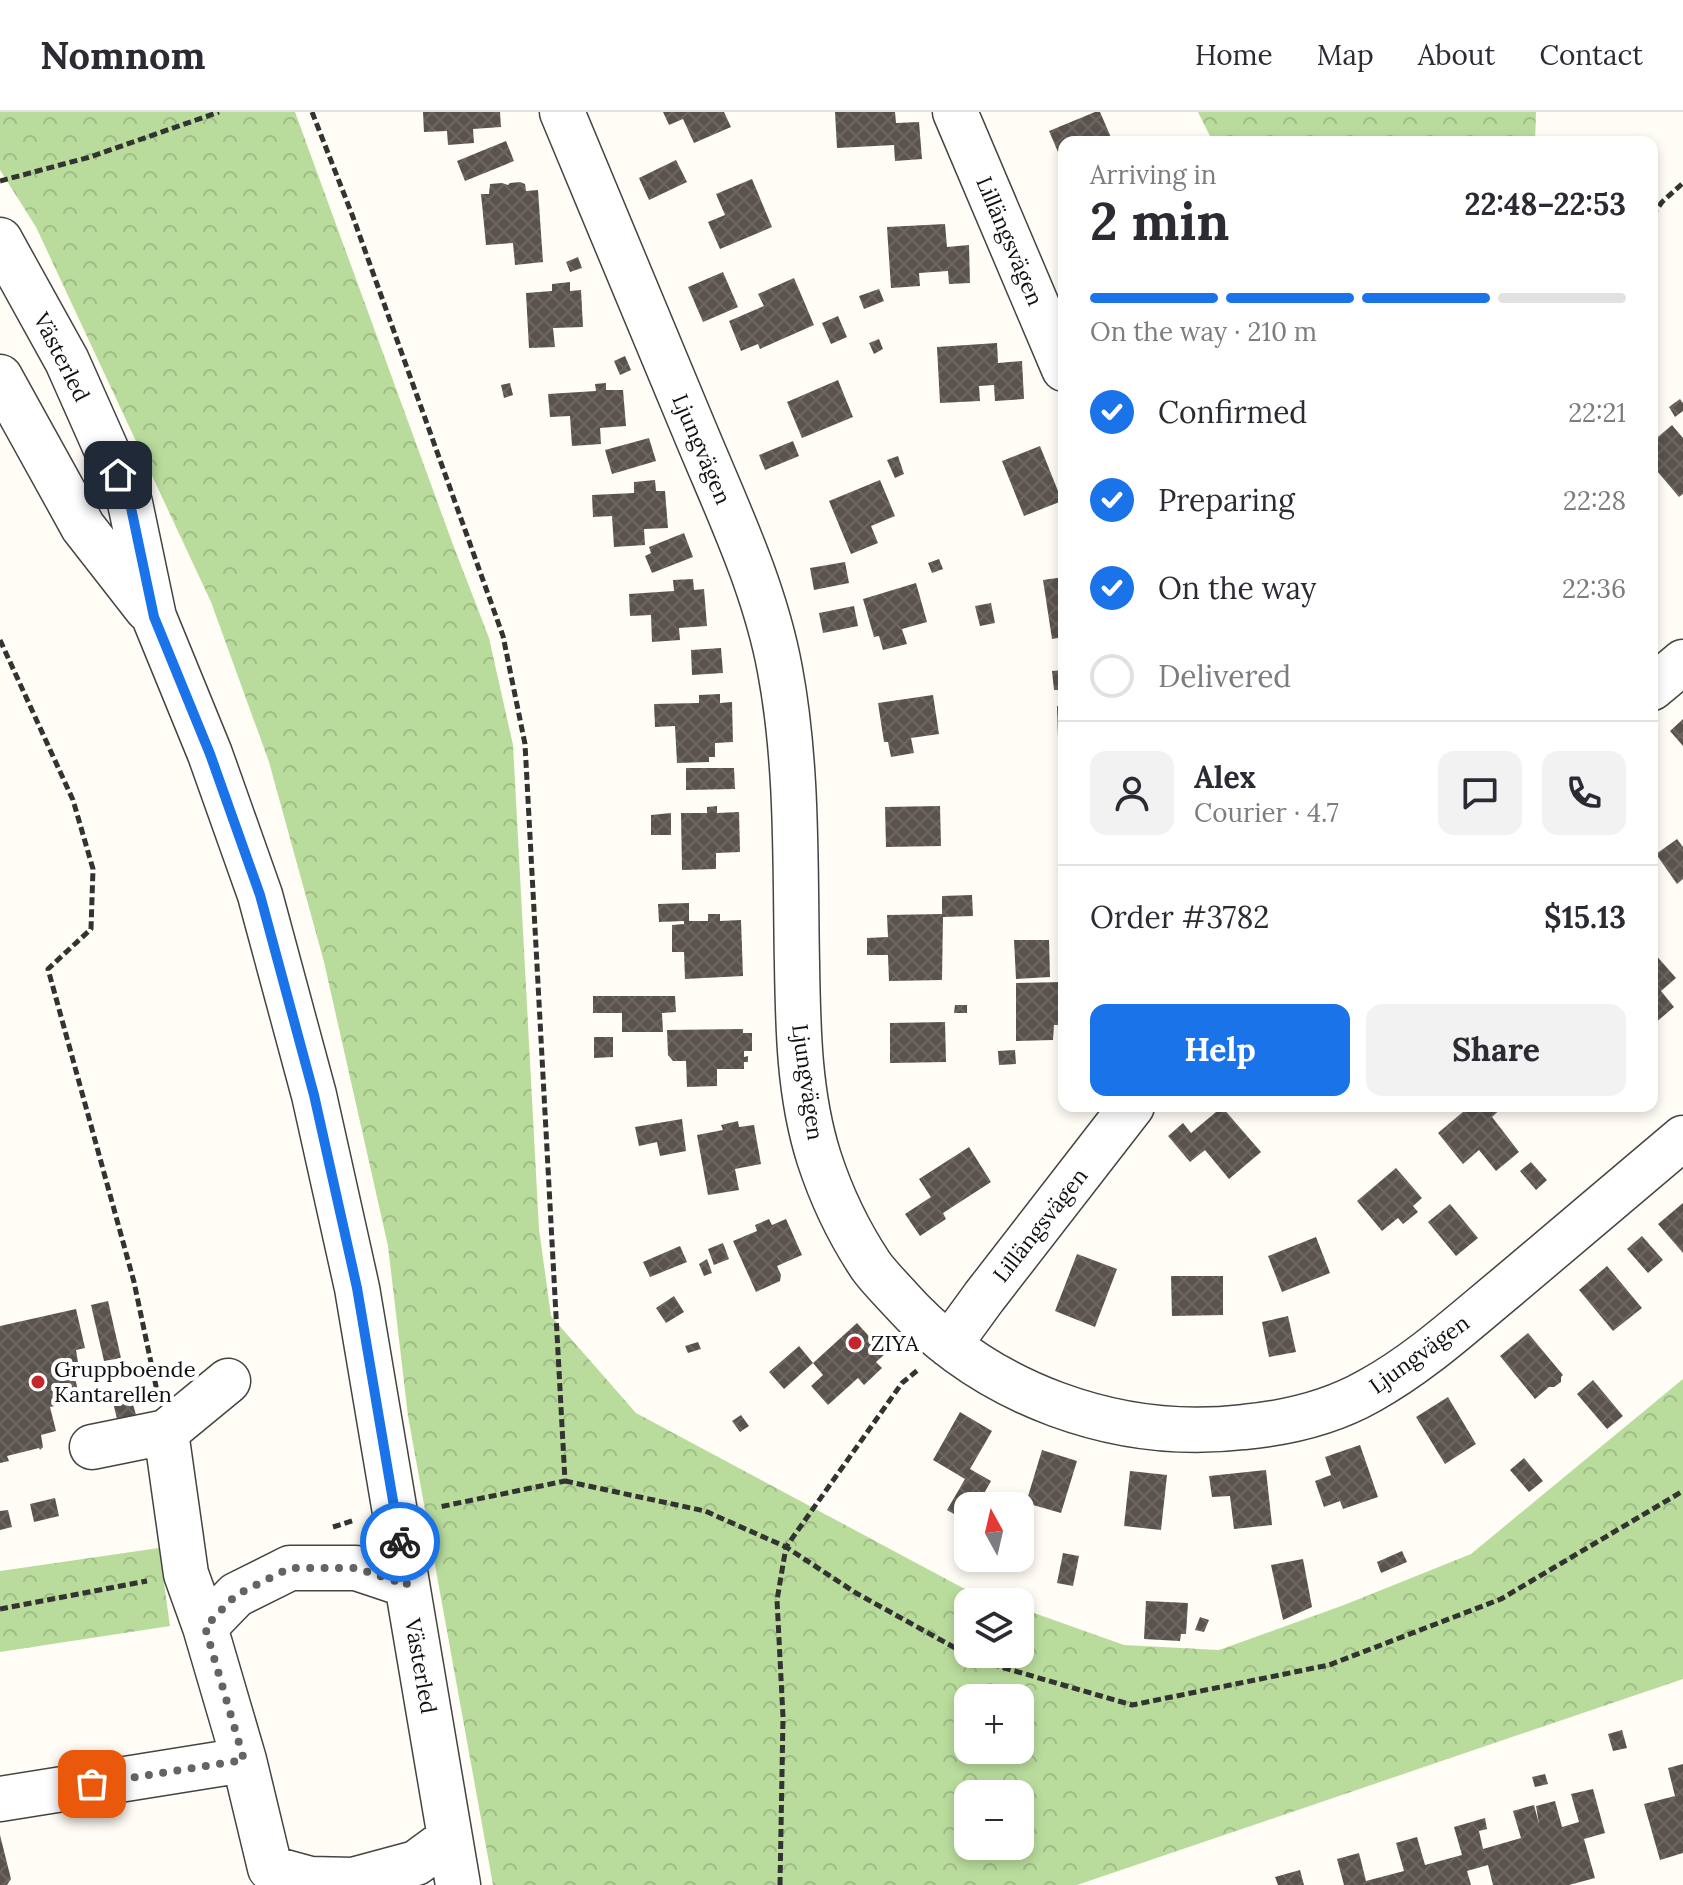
<!DOCTYPE html>
<html lang="en">
<head>
<meta charset="utf-8">
<style>
  :root { --surface:#fff; --page:#f2f2f3; --text:#2b2b33; --muted:#7c7c81; --line:#e1e1e2; --accent:#1a73e8 }
  body { margin:0; font-family:Lora,serif; background:var(--page); color:var(--text); height:100vh; display:flex; flex-direction:column; font-size:30px; white-space:nowrap }
  * { box-sizing:border-box; margin:0 }
  p { font-size:26px; color:var(--muted) }
  .icon { flex:none; width:44px; height:44px; fill:none; stroke:currentColor; stroke-width:2; stroke-linecap:round; stroke-linejoin:round }
  .map { position:relative; flex:1; overflow:hidden }
  .drawer { position:absolute; left:1058px; top:24px; width:600px; height:976px; display:flex; flex-direction:column; background:var(--surface); border-radius:16px; box-shadow:0 4px 12px #0003 }
  .drawer>* { flex:none }
  .needle { width:52px; rotate:352deg }
  .controls { position:absolute; left:954px; top:1380px; display:grid; gap:16px }
  .controls a { display:grid; place-items:center; width:80px; height:80px; border-radius:16px; background:var(--surface); box-shadow:0 4px 12px #0003; font-size:40px }
  .pin { position:absolute; display:grid; place-items:center; width:68px; height:68px; color:#fff; margin:-34px; border-radius:16px; box-shadow:0 4px 12px #0006 }
  .courier { position:absolute; display:grid; place-items:center; width:80px; height:80px; margin:-40px; border:6px solid #1a73e8; border-radius:50%; background:#fff; color:#222; box-shadow:0 2px 10px #0007 }
  .headline em { font-style:normal; font-weight:800 }
  .headline div { display:flex; flex-direction:column-reverse }
  .headline { display:flex; align-items:center; justify-content:space-between; height:136px; padding:0 32px }
  h1 { font-size:52px; font-weight:800; line-height:60px }
  .bar { display:grid; grid-template-columns:repeat(4,1fr); gap:12px 8px; align-content:center; height:96px; padding:0 32px }
  .bar i { height:10px; border-radius:6px; background:var(--line) }
  .bar .selected { background:var(--accent) }
  .bar p { grid-column:span 4 }
  .line { display:flex; align-items:center; gap:20px; padding:0 32px; border-top:2px solid var(--line) }
  .line div { flex:1 }
  .round { display:grid; place-items:center; flex:none; width:84px; height:84px; border-radius:16px; background:var(--page) }
  ol { padding:0 32px; list-style:none }
  li { display:flex; align-items:center; gap:24px; height:88px }
  li p { margin-inline-start:auto }
  li .icon { padding:8px; border-radius:50%; background:var(--accent); color:#fff; stroke-width:4 }
  li:last-child { color:var(--muted) }
  li i { width:44px; height:44px; border:4px solid var(--line); border-radius:50% }
  .cta { display:flex; gap:16px; margin-top:auto; padding:16px 32px }
  .cta a { flex:1; height:92px; border-radius:16px; background:var(--accent); color:#fff; font-size:32px; font-weight:800; line-height:92px; text-align:center }
  .cta a+a { background:var(--page); color:var(--text) }
  header { display:flex; align-items:center; gap:48px; box-sizing:border-box; height:112px; padding:0 40px; background:var(--surface); border-bottom:2px solid var(--line) }
  header strong { font-size:38px }
  nav { display:flex; gap:44px; margin-inline-start:auto; font-size:28px }
  .map>svg:first-child { display:block }
  .forest { fill:url(#forest-crowns); fill-rule:evenodd }
  .building { fill:url(#building-cross-hatch) }
  .lines { fill:none; stroke-linecap:round; stroke-linejoin:round }
  .minor-casing { stroke:#444; stroke-width:47 }
  .path { stroke:#333; stroke-width:5; stroke-dasharray:8 4; stroke-linecap:butt }
  .minor { stroke:#fff; stroke-width:44 }
  .done { stroke:#646461; stroke-width:8; stroke-dasharray:0 14.4 }
  .route { stroke:#1a73e8; stroke-width:10 }
  .poi-dot { fill:#c4262e; stroke:#fff; stroke-width:3 }
  .labels { text-anchor:middle; stroke-width:8; stroke-linejoin:round; paint-order:stroke }
  .street-label { font-size:22px; fill:#111; stroke:#fff }
  .poi-label { font-size:22px; fill:#111; stroke:#fff; text-anchor:start }
</style>
</head>
<body>
<header>
<strong>Nomnom</strong>
<nav><a>Home</a><a>Map</a><a>About</a><a>Contact</a></nav>
</header>
<div class="map">
<svg width="1683" height="1773" viewBox="0 0 1683 1773">
  <defs>
    <pattern id="forest-crowns" width="20" height="18" patternUnits="userSpaceOnUse" patternTransform="scale(2)"><rect width="20" height="18" fill="#b9dc9c"/><path d="M2 6a3 3 0 1 1 6 0M12 15a3 3 0 1 1 6 0" fill="none" stroke="#9ebc85"/></pattern>
    <pattern id="building-cross-hatch" width="8" height="8" patternUnits="userSpaceOnUse" patternTransform="scale(2)"><rect width="8" height="8" fill="#5a524d"/><path d="M0 0l8 8M0 8l8-8" fill="none" stroke="#6d6662"/></pattern>
  </defs>
  <rect width="100%" height="100%" fill="#fffdf5"/>
  <path class="forest" d="M0,0H295L452,430L489,526L513,633L539,1117L551,1204L636,1301L963,1476L1002,1490H968V1542H1020V1496L1124,1533L1219,1538L1344,1493L1471,1442L1683,1267V1567L1077,1773H493L408,1304L388,1134L324,850L269,650L211,490L36,115L0,58ZM968,1586H1020V1638H968ZM968,1682H1020V1734H968Z
    M1198,0H1536L1535,30H1213Z
    M159,1436L170,1514L0,1540V1459Z"/>
  <path class="building" d="M423,0H500L501,15L473,17L474,31L448,33L447,19L424,20Z
    M663,0H724L731,15L694,31L683,7L669,13Z
    M835,0H895L896,11L919,10L922,47L895,49L894,33L837,36Z
    M1095,0H1100L1113,30H1064V54L1049,19Z
    M506,29L514,49L465,69L457,49Z
    M676,48L687,70L649,88L639,66Z
    M752,67L772,115L720,137L708,110L725,103L716,82Z
    M520,70L525,72L526,79L538,78L543,150L515,153L513,131L486,133L481,82H489L490,72L502,71L508,73L510,71Z
    M945,112L947,135L969,133L970,171L949,172L948,159L919,161L920,174L891,176L887,115Z
    M578,145L582,156L570,160L566,150Z
    M723,160L738,195L703,210L688,175Z
    M794,166L814,213L760,237L758,232L741,239L729,209L764,194L758,182Z
    M570,170V179L581,178L583,215L553,216L555,235L529,236L526,181L552,179V172Z
    M879,177L884,189L864,197L859,184Z
    M838,204L847,225L831,232L822,211Z
    M879,227L883,237L874,242L869,231Z
    M997,231L998,251L1022,249L1024,287L995,289L994,273L979,274L980,289L940,291L937,235Z
    M625,244L631,258L620,263L614,249Z
    M838,268L853,305L802,326L787,290Z
    M510,271L513,283L504,286L501,273Z
    M606,271V278H623L626,314L600,316L601,332L572,334L570,304L550,305L548,282L596,279L595,272Z
    M1680,287L1683,291V299L1675,305L1669,295Z
    M1672,313L1683,326V382L1679,385L1652,353V330Z
    M649,326L656,349L612,362L605,338Z
    M793,329L799,344L765,358L759,343Z
    M1040,334L1062,389L1024,404L1002,349Z
    M898,344L904,362L895,366L887,348Z
    M655,368L656,379H665L668,416L644,417L645,433L614,435L612,404L593,405L592,383L634,381V370Z
    M880,368L895,404L871,414L878,431L851,442L829,389Z
    M684,421L693,445L652,461L645,444L651,441L649,435Z
    M939,447L943,457L932,461L928,451Z
    M845,450L849,471L814,478L810,456Z
    M1064,465V525L1052,527L1043,468Z
    M693,467L694,478L704,477L707,514L679,516L680,528L652,530L651,503L630,504L629,482L674,479L673,468Z
    M916,471L927,510L902,517L907,532L883,538L879,524L874,525L863,487Z
    M991,491L995,511L980,514L975,494Z
    M854,494L858,514L823,521L819,501Z
    M721,536L723,561L692,563L691,538Z
    M1064,558V578H1054L1052,559Z
    M720,582V591L732,590L733,630L715,631V645H709V650L677,651L675,614L655,615L654,592L699,591V583Z
    M933,583L939,622L911,626L914,641L891,645L888,630H884L878,591Z
    M1057,594H1064V654L1059,655Z
    M1683,607V634L1670,619Z
    M686,656H734L735,677L686,678Z
    M717,694V701L739,700L740,740L716,741V757L682,758L681,701H707V695Z
    M940,694L941,734L886,735L885,695Z
    M671,701V723H651V703Z
    M1677,727L1683,735V767L1677,772L1656,742Z
    M1064,730V782H1061L1060,731Z
    M972,783L973,804L943,805L942,868L889,869L888,843H867V826L888,825L887,803L942,802V784Z
    M689,791V809H708V802H720V809L741,808L743,864L685,867L684,840H672V813L684,812V809L659,810L658,792Z
    M1014,828H1049L1050,865L1016,867Z
    M1654,841L1676,866L1661,879L1674,895L1654,912L1652,909V843Z
    M1064,870V913H1054L1053,928L1016,929V871Z
    M593,884H675L676,900L662,901L663,920H622V901H593Z
    M955,893H967V901H954Z
    M945,910L946,950L890,951V911Z
    M743,917V921H752V939H744V945L748,944V950H744V957H717V974L687,975L686,949H673L668,943L667,918Z
    M594,925H613V945L594,946Z
    M1015,938L1016,952L999,953L998,939Z
    M1470,994H1504L1492,1005L1519,1040L1496,1059L1479,1038L1463,1052L1438,1021Z
    M1222,995L1261,1040L1229,1067L1205,1038L1190,1050L1168,1024L1183,1011L1191,1021Z
    M682,1007L686,1039L660,1044L657,1030L639,1034L635,1015Z
    M738,1009L739,1015L754,1013L761,1052L735,1057L739,1078L708,1083L697,1023L723,1018L721,1013Z
    M969,1035L991,1070L943,1101L946,1107L920,1124L905,1102L931,1085L919,1067Z
    M1531,1050L1547,1068L1536,1078L1520,1059Z
    M1396,1056L1422,1086L1413,1094L1418,1100L1403,1112L1398,1106L1382,1119L1357,1089Z
    M1683,1091V1141L1658,1112Z
    M1450,1092L1478,1126L1456,1144L1428,1110Z
    M769,1107L772,1113L786,1107L802,1143L777,1154L781,1163L780,1169L756,1180L733,1129L757,1119L755,1113Z
    M1642,1124L1663,1148L1648,1161L1627,1137Z
    M1316,1125L1330,1161L1282,1180L1268,1144Z
    M723,1131L729,1147L714,1153L708,1137Z
    M680,1134L687,1150L650,1165L643,1150Z
    M1077,1142L1117,1157L1095,1215L1055,1199Z
    M707,1147L712,1161L704,1164L699,1152Z
    M1607,1154L1642,1196L1613,1219L1579,1178Z
    M1171,1164H1223V1203L1172,1204Z
    M674,1184L684,1200L666,1211L656,1196Z
    M108,1189L121,1246L104,1249L91,1193Z
    M76,1197L85,1236L76,1238L78,1250L72,1252L80,1288L50,1295L56,1319L41,1323L43,1335L40,1338L39,1336L7,1344L9,1349L0,1351V1214Z
    M1288,1204L1296,1240L1269,1245L1262,1210Z
    M857,1211L885,1242L876,1250L882,1256L864,1273L858,1266L828,1293L811,1274L823,1263L813,1251L784,1277L769,1260L799,1234L813,1251Z
    M1528,1221L1563,1263L1561,1265V1270L1554,1275H1549L1535,1287L1500,1244Z
    M698,1230L701,1237L688,1241L685,1234Z
    M1593,1268L1623,1304L1607,1317L1577,1282Z
    M129,1278L136,1303L117,1307L111,1282Z
    M1448,1285L1476,1332L1445,1352L1416,1305Z
    M960,1300L992,1319L970,1357L991,1369L977,1394H968V1410L947,1398L965,1367L933,1348Z
    M741,1303L749,1314L740,1320L732,1309Z
    M1360,1333L1378,1385L1343,1397L1340,1389L1324,1395L1315,1369L1331,1363L1325,1345Z
    M1042,1338L1077,1349L1061,1401L1026,1391Z
    M1524,1346L1543,1369L1529,1380L1510,1358Z
    M1266,1358L1272,1413L1234,1417L1230,1384L1212,1385L1209,1364Z
    M1130,1359L1167,1363L1161,1418L1124,1414Z
    M55,1386L59,1404L34,1410L30,1392Z
    M8,1398L12,1415L0,1418V1399Z
    M1402,1439L1407,1450L1381,1461L1377,1450Z
    M1063,1441L1079,1444L1073,1474L1057,1471Z
    M1303,1447L1312,1495L1283,1508L1271,1453Z
    M1146,1489L1188,1491L1186,1522H1181L1180,1529L1144,1527Z
    M1200,1505L1209,1508L1204,1520L1195,1518Z
    M1622,1618L1627,1636L1613,1639L1608,1622Z
    M1683,1652V1741L1660,1748L1644,1692L1675,1684L1668,1656Z
    M1545,1662L1548,1672L1535,1675L1532,1665Z
    M1593,1677L1605,1721L1584,1727L1595,1766L1569,1773H1493L1488,1753L1467,1759L1471,1773H1344L1337,1747L1359,1741L1366,1769L1404,1759L1396,1731L1417,1725L1425,1753L1462,1743L1454,1715L1485,1706L1487,1717L1479,1719L1483,1737L1521,1726L1513,1699L1534,1693L1539,1712L1536,1694L1555,1689L1562,1715L1579,1710L1571,1682Z
    M0,1723L11,1767L7,1773H0Z
    M1300,1758L1304,1773H1278L1275,1765Z"/>
  <g class="lines">
    <defs>
      <path id="minor" d="M562,0C606,108 651,215 696,322C728,399 765,476 780,558C798,654 795,754 797,852C798,917 799,983 819,1046C831,1083 849,1121 871,1154C879,1165 890,1176 900,1187C985,1282 1117,1330 1244,1315C1286,1311 1332,1300 1369,1279C1420,1251 1463,1211 1508,1174C1566,1125 1625,1075 1683,1026
        M955,0L1064,257
        M0,128L67,249L130,391L154,505L210,642L260,783L314,983L357,1176L458,1773
        M0,265L83,415L147,497
        M1652,576L1683,550
        M949,1233L984,1185L1132,994
        M166,1320L228,1269
        M92,1335L166,1320L186,1462L205,1515L244,1648
        M205,1515L236,1483L290,1456H356L407,1473
        M0,1687L244,1648L270,1756L310,1767L353,1768L416,1751L450,1726"/>
    </defs>
    <use href="#minor" class="minor-casing"/>
    <path class="path" d="M312,0L353,105L503,524L525,632L565,1369L439,1395
      M0,69L90,45L219,0
      M1652,104L1662,90L1683,71
      M0,528L73,688L93,757L91,817L48,857L134,1170L157,1279
      M565,1369L705,1399L786,1435L902,1271L919,1257
      M333,1415L355,1408
      M0,1497L147,1469
      M780,1773L783,1605L777,1488L786,1435L856,1481L977,1548L1132,1593L1329,1553L1501,1487L1683,1379"/>
    <use href="#minor" class="minor"/>
  </g>
  <g class="lines">
    <path class="done" d="M92,1672L244,1648L205,1515L236,1483L290,1456H356L407,1473L400,1430"/>
    <path class="route" d="M118,363L130,391L154,505L210,642L260,783L314,983L357,1176L400,1430"/>
  </g>
  <g class="poi-dot">
    <circle cx="855" cy="1231" r="8"/>
    <circle cx="38" cy="1270" r="8"/>
  </g>
  <g class="labels">
    <g class="street-label">
      <text transform="translate(1010 129) rotate(67)" y="8">Lillängsvägen</text>
      <text transform="translate(62 245) rotate(63)" y="8">Västerled</text>
      <text transform="translate(702 337) rotate(67)" y="8">Ljungvägen</text>
      <text transform="translate(808 970) rotate(82)" y="8">Ljungvägen</text>
      <text transform="translate(1040 1113) rotate(-52)" y="8">Lillängsvägen</text>
      <text transform="translate(1419 1242) rotate(-36)" y="8">Ljungvägen</text>
      <text transform="translate(421 1554) rotate(80)" y="8">Västerled</text>
    </g>
    <g class="poi-label">
      <text x="871" y="1239">ZIYA</text>
      <text x="54" y="1265">Gruppboende<tspan x="54" dy="25">Kantarellen</tspan></text>
    </g>
  </g>
</svg>
<div class="controls">
<a><svg class="needle" viewBox="-14 -14 28 28"><path d="M0-13l5 13h-10z" fill="#e53935"/><path d="M0 13l5-13h-10z" fill="#7c7c81"/></svg></a>
<a><svg class="icon" aria-label="layers" viewBox="0 0 24 24"><path d="M12 4l9 5-9 5-9-5zM3 14l9 5 9-5"/></svg></a>
<a>+</a>
<a>−</a>
</div>
<div class="pin" style="left:92px;top:1672px;background:#ea580c"><svg class="icon" aria-label="bag" viewBox="0 0 24 24"><path d="M5 8h14l-1 12H6zM9 8a3 3 0 0 1 6 0"/></svg></div>
<div class="pin" style="left:118px;top:363px;background:#1f2937"><svg class="icon" aria-label="home" viewBox="0 0 24 24"><path d="M3 11l9-7 9 7M6 9v11h12V9"/></svg></div>
<div class="courier" style="left:400px;top:1430px"><svg class="icon" aria-label="bike" viewBox="0 0 24 24"><circle cx="6" cy="16" r="4"/><circle cx="18" cy="16" r="4"/><path d="M6 16l4-8h5l3 8M10 8l3 8H6M13 5h3"/></svg></div>
<section class="drawer">
<div class="headline"><div><h1>2 min</h1><p>Arriving in</p></div><em>22:48–22:53</em></div>
<div class="bar"><i class="selected"></i><i class="selected"></i><i class="selected"></i><i></i><p>On the way · 210 m</p></div>
<ol>
<li><svg class="icon" aria-label="check" viewBox="0 0 24 24"><path d="M5 12l5 5 9-10"/></svg>Confirmed<p>22:21</p></li>
<li><svg class="icon" aria-label="check" viewBox="0 0 24 24"><path d="M5 12l5 5 9-10"/></svg>Preparing<p>22:28</p></li>
<li><svg class="icon" aria-label="check" viewBox="0 0 24 24"><path d="M5 12l5 5 9-10"/></svg>On the way<p>22:36</p></li>
<li><i></i>Delivered</li>
</ol>
<div class="line" style="height:144px"><a class="round"><svg class="icon" aria-label="person" viewBox="0 0 24 24"><circle cx="12" cy="8" r="4"/><path d="M4 21q1-7 8-7t8 7"/></svg></a><div><b>Alex</b><p>Courier · 4.7</p></div><a class="round"><svg class="icon" aria-label="chat" viewBox="0 0 24 24"><path d="M4 5h16v11H9l-5 4z"/></svg></a><a class="round"><svg class="icon" aria-label="phone" viewBox="0 0 24 24"><path d="M5 4h4l2 5-3 2q2 4 5 5l2-3 5 2v4C11 20 4 13 5 4z"/></svg></a></div>
<div class="line" style="height:104px"><div>Order #3782</div><b>$15.13</b></div>
<div class="cta"><a>Help</a><a>Share</a></div>
</section>
</div>
</body>
</html>
